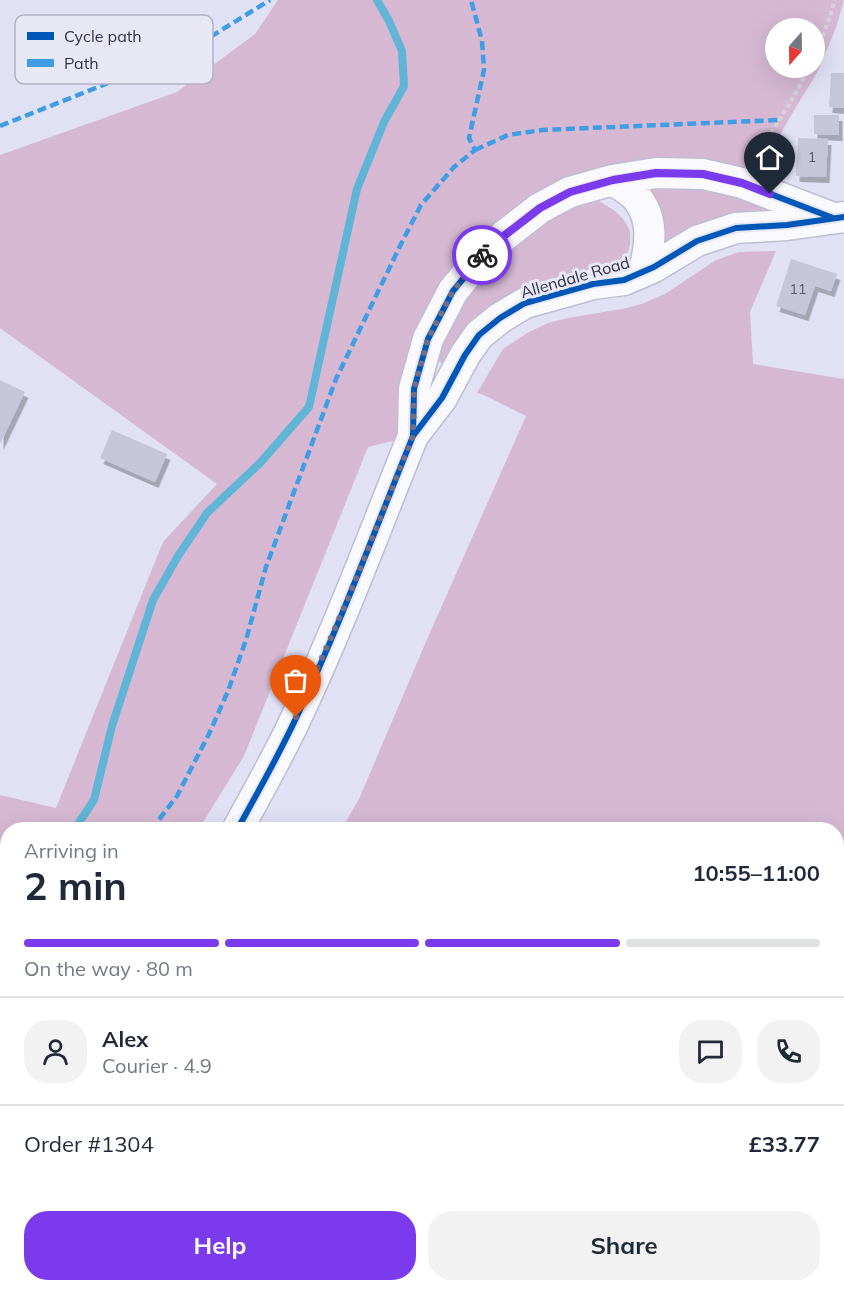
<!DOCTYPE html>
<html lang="en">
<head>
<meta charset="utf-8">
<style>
  :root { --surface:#fff; --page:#f2f2f3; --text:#1f2937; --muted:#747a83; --line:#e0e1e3; --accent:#7c3aed }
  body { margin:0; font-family:Mulish,sans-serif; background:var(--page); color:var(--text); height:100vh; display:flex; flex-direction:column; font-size:22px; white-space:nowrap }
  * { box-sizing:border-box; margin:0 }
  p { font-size:20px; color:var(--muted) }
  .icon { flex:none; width:33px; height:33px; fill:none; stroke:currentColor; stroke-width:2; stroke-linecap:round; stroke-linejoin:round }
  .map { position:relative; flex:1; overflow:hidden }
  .panel { position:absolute; left:0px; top:822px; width:844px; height:470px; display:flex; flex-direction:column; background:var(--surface); border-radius:24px 24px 0 0; box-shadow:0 6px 24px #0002 }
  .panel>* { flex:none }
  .needle { width:39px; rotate:200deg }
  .fabs { position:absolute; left:765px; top:18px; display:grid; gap:12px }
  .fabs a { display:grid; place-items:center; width:60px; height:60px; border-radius:50%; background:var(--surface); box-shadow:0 6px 24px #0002; font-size:30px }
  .pin { position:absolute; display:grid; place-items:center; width:51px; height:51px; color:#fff; margin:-62px -26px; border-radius:50% 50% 50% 0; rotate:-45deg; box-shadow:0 0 6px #0007 }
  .pin .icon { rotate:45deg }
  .courier { position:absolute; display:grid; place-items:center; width:60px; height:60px; margin:-30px; border:4px solid #7c3aed; border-radius:50%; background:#fff; color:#222; box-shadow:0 2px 8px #0007 }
  .summary em { font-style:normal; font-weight:700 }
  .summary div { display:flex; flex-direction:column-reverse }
  .summary { display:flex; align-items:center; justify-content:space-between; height:102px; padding:0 24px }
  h1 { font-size:39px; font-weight:700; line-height:45px }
  .bar { display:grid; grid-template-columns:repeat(4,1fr); gap:9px 6px; align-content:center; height:72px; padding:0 24px }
  .bar i { height:8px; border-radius:4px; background:var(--line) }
  .bar .active { background:var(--accent) }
  .bar p { grid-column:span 4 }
  .line { display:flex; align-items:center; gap:15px; padding:0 24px; border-top:2px solid var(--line) }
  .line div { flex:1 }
  .round { display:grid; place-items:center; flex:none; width:63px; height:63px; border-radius:24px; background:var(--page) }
  .button { display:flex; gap:12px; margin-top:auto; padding:12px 24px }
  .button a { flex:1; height:69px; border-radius:24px; background:var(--accent); color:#fff; font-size:24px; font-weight:700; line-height:69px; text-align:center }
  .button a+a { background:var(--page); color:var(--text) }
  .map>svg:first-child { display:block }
  .green { fill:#d6b8d2; fill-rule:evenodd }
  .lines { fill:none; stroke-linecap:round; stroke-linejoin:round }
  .stream { stroke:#60b4d5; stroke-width:8 }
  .building { fill:#c6c6db; filter:url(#shadow) }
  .minor-casing { stroke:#bebed3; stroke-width:33 }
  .path { stroke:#d3d3db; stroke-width:4; stroke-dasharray:4.5 3; stroke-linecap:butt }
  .minor { stroke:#fafafe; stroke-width:30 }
  .quiet { stroke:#3e9de4; stroke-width:4.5; stroke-dasharray:9 4.5; stroke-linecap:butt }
  .cycleway-casing { stroke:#e8e8f5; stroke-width:10 }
  .cycleway { stroke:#0057b8; stroke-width:6 }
  .done { stroke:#6f6f87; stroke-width:6; stroke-dasharray:0 10.8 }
  .route { stroke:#7c3aed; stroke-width:8 }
  .labels { text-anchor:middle; stroke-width:6; stroke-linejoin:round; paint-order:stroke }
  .number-label { font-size:14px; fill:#57576f }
  .street-label { font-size:16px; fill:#32324b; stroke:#e8e8f5 }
  .key { fill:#e8e8f5; stroke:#b1b1c2; stroke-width:1.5 }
  .key-label { font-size:16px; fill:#32324b }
</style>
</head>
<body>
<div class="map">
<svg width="844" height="1291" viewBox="0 0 844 1291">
  <defs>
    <filter id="shadow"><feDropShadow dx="3.5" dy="6" stdDeviation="0" flood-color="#0004"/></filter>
  </defs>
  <rect width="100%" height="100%" fill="#e1e1f6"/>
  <path class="green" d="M278,0H844L836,28L818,71L793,112L751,186L774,209L770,216L664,251C668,222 662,213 644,192L593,197L615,211L624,220L630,231V245L626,258L618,269L558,295L449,364L442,363L435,359L413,436L368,447L244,756L199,829L8,830V1097L0,1108V795L56,808L163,542L217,484L0,328V155L177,92L255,34ZM776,28H814V68H776Z
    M776,251L750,312L753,364L844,379V1123L837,1121V830H341L359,799L428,637L526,416L484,395L477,393L503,349L527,333L548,323L568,318L627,308L644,303L665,294L716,260L739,252Z"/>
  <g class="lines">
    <path class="stream" d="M74,830L94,800L112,726L153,600L178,556L207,513L260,463L309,407L357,189L384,122L404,86L402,51L389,21L377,0
      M0,919L2,916L8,911"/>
  </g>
  <path class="building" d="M831,73H844V108L829,107Z
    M814,115H839V135L814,134Z
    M798,138L828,139L826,177L796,176Z
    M791,259L837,274L831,291L815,286L805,315L776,306Z
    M0,380L25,392L0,444Z
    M112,430L167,454L155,482L100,458Z
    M59,1284H117L112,1291H92L90,1290L89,1291H63L57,1287Z
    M240,1284H306L313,1289L312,1291H250Z
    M421,1284H440L455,1291H418Z
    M517,1284H563L559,1291H550L545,1288L543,1291H514Z
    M589,1284H614L626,1289L625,1291H586Z"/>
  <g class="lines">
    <defs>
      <path id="minor" d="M613,180C620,185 630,190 636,197C655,219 650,246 644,271
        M833,218L742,183L703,174L656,173L613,180L570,192L540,208L505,235L481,257L453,291L428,339L414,389L413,436L442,398L465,355L479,335L500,318L525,303L593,284L624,280L654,267L697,241L736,228L787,225L844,217
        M237,830C258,792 279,755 297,716C340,625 375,530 413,436
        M837,1136L838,1131
        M0,1161L8,1151
        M837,1209L844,1218
        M837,1250L844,1244
        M172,1284L182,1291
        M663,1284L679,1291
        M485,1291L489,1284"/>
    </defs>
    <use href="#minor" class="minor-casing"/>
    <path class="path" d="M814,57L821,42L835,0
      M756,159C773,128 794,99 809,68
      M0,1006L1,1005
      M725,1291L727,1284"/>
    <use href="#minor" class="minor"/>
    <path class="quiet" d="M0,126L186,52L270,0
      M475,150L508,135L542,130L779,120
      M151,830L177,796L209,734L228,691L246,640L266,567L336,379L401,244L421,205L454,167L475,150L469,138L484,70L482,41L471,0
      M1,1005L8,999"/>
    <defs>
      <path id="cycleway" d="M833,218L742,183L703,174L656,173L613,180L570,192L540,208L505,235L481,257L453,291L428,339L414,389L413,436L442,398L465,355L479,335L500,318L525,303L593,284L624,280L654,267L697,241L736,228L787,225L844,217
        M237,830C258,792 279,755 297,716C340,625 375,530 413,436"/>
    </defs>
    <use href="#cycleway" class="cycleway-casing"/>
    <use href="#cycleway" class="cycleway"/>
  </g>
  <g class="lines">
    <path class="done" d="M296,717L350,594L413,436L414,389L428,339L453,291L482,255"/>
    <path class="route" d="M482,255L505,235L540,208L570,192L613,180L656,173L703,174L742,183L770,194"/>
  </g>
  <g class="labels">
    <g class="number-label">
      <text x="812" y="162">1</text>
      <text x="798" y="294">11</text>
    </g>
    <g class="street-label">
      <text transform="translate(575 277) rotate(-16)" y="6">Allendale Road</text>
    </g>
  </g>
  <rect x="15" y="15" width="198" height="69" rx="9" class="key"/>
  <rect x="27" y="32" width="27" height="8" fill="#0057b8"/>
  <rect x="27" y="59" width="27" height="8" fill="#3e9de4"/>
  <g class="key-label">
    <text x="64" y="42">Cycle path</text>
    <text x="64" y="69">Path</text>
  </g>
</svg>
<div class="fabs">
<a><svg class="needle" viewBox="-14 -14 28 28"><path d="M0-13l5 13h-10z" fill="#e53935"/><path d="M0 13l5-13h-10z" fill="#747a83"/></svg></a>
</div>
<div class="pin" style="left:296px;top:717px;background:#ea580c"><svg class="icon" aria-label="bag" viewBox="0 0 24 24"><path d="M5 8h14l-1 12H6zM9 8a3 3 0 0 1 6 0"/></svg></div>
<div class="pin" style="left:770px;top:194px;background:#1f2937"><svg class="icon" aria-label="home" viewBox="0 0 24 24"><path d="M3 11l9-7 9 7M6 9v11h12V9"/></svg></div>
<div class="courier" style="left:482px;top:255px"><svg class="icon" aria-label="bike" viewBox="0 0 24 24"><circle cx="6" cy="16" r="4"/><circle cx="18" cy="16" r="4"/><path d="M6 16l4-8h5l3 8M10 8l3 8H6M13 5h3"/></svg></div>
<section class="panel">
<div class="summary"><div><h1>2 min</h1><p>Arriving in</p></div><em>10:55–11:00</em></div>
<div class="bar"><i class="active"></i><i class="active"></i><i class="active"></i><i></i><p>On the way · 80 m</p></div>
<div class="line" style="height:108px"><a class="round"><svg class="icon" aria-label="person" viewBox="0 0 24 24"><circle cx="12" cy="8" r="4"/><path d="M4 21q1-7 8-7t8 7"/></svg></a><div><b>Alex</b><p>Courier · 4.9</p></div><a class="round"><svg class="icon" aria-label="chat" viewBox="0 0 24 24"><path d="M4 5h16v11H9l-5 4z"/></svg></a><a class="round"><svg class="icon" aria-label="phone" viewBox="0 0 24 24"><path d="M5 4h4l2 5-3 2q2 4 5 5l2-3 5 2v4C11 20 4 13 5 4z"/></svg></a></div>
<div class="line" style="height:78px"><div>Order #1304</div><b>£33.77</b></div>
<div class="button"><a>Help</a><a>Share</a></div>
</section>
</div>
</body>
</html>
